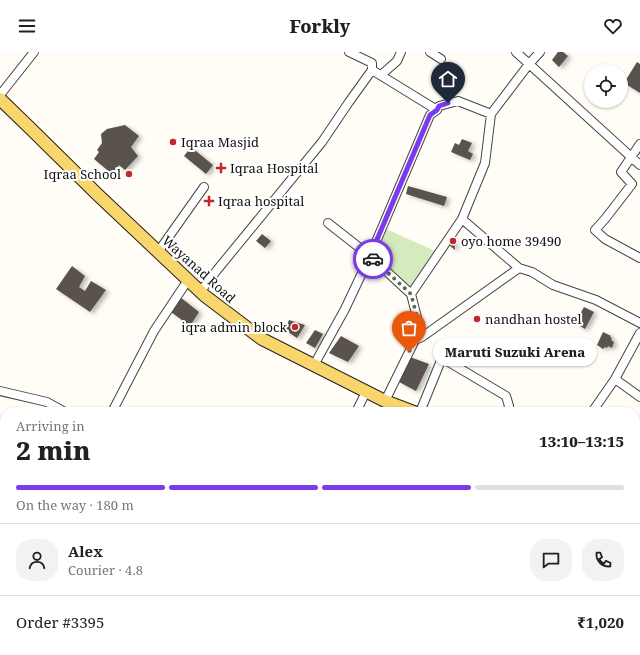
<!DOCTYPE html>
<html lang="en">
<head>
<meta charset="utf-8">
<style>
  :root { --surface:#fff; --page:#f2f2f2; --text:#202124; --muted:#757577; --line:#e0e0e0; --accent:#7c3aed }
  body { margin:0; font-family:"Noto Serif",serif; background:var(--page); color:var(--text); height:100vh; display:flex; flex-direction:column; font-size:15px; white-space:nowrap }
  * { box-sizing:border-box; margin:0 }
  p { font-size:13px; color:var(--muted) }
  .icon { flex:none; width:22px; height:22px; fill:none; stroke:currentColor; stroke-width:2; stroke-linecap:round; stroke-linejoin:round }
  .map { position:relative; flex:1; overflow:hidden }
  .details { position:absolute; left:0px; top:355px; width:640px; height:248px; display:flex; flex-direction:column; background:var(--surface); border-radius:16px 16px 0 0; box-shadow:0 1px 3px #0004 }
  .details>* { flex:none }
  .controls { position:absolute; left:584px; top:12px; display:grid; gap:8px }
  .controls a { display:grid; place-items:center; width:44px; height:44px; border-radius:50%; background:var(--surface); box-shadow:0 1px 3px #0004; font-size:20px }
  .pin { position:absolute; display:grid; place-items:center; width:34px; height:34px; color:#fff; margin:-41px -17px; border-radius:50% 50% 50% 0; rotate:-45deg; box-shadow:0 0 4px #0007 }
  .pin .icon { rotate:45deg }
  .courier { position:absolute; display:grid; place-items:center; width:40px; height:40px; margin:-20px; border:3px solid #7c3aed; border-radius:50%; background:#fff; color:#222; box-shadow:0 1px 5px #0007 }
  .bubble { position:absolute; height:28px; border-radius:14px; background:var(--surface); box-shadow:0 1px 3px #0004; font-size:13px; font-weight:800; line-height:28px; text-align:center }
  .overview em { font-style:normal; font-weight:800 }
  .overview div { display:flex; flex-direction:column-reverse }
  .overview { display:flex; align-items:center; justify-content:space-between; height:68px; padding:0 16px }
  h1 { font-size:26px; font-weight:800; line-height:30px }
  .bar { display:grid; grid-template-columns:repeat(4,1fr); gap:6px 4px; align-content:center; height:48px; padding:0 16px }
  .bar i { height:5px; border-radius:3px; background:var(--line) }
  .bar .current { background:var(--accent) }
  .bar p { grid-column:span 4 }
  .line { display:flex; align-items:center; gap:10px; padding:0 16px; border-top:1px solid var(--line) }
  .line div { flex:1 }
  .round { display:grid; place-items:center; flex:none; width:42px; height:42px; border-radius:16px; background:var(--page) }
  header { display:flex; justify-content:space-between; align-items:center; height:52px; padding:0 16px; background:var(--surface); font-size:18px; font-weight:800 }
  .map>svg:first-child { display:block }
  .green { fill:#d5ebbd }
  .building { fill:#5a524d; filter:url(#shadow) }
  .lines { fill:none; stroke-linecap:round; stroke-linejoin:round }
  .minor-casing { stroke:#444; stroke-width:10 }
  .primary-casing { stroke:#222; stroke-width:14 }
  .minor { stroke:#fff; stroke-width:8 }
  .primary { stroke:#f9d66b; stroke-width:12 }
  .done { stroke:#646461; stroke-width:4; stroke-dasharray:0 7.2 }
  .route { stroke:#7c3aed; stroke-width:5 }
  .poi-dot { fill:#c4262e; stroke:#fff; stroke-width:1.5 }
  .labels { text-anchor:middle; stroke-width:4; stroke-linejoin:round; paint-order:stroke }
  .poi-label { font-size:13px; fill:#111; stroke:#fff; text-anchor:start }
  .street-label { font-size:13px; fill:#111; stroke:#fff }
</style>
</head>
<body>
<header><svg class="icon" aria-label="menu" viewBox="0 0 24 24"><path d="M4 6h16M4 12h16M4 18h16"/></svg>Forkly<svg class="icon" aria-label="heart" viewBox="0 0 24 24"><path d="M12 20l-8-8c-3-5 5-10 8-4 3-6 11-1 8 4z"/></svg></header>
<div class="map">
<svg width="640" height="603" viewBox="0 0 640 603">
  <defs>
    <filter id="shadow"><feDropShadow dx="3.5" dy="2" stdDeviation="2" flood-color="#0004"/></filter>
  </defs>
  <rect width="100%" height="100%" fill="#fffdf5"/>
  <path class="green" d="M386,177L435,199L407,241L367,212Z"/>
  <path class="building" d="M558,0H563L568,4L559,15L552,8Z
    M637,10L640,12V41L624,31Z
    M125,73L139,84L131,95L138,104L125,118L119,113L112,122L94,107L99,100L97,98L102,91L101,82L107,77Z
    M462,87L472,91L468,99L473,102L470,108L451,100L455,91L459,93Z
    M191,95L213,113L206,122L184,104Z
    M408,134L447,145L444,154L406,142Z
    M262,182L271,189L265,196L256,189Z
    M454,185L455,198L449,193Z
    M72,214L85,224L79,235L85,239L91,229L106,238L90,260L56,237Z
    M180,245L199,260L190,274L171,260Z
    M584,255L594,260L585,277L575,271Z
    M289,268L305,273L297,286L285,278Z
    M315,278L323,282L315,296L306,291Z
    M603,280L611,284L610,285L612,286L611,288L614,290L612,296L608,294L607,296L605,295L603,297L597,293Z
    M341,284L359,294L348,310L329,301Z
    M410,305L429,312L416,339L399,330Z
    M640,476V493L635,489V483Z"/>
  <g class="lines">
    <defs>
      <path id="minor" d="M430,0L441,7
        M516,0L640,113
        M372,18L437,58
        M381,23L397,9L401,0
        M0,43L34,0
        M640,92L621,120L632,132L605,167L595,178L605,187L640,206
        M462,167L519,216L532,220L553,233L596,248L640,271
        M328,171L370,204L411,242L422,285L519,216
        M158,200L204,135
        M200,240L217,218L322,90L349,50L372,18V11L349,0
        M411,242L462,167L485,111L491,62
        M314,313L345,257L370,204L430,63L437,58L439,54L458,49L491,62L529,12L540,0
        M615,327L640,345
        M0,339L47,350L65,360
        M385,349L415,288L422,285
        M112,360L154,279L188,228
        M356,360L366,340
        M420,360L442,306L506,344L509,354L507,360
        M592,360L615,327L640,281
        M635,419L640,407
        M0,552L5,539
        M0,596L13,603
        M609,598L622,603
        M144,603L145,598
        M294,603L297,598
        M447,603V598"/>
      <path id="primary" d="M0,47L31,77L98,143L205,244L262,287L385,349L414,360
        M635,429L640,431"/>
    </defs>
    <use href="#minor" class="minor-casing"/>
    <use href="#primary" class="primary-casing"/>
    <use href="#minor" class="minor"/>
    <use href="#primary" class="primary"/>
  </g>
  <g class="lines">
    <path class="done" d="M373,207L411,242L422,284L415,288L409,300"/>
    <path class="route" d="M373,207L370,204L430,63L437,58L439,54L448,51"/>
  </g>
  <g class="poi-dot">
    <circle cx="173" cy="90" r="4"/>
    <path d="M219 110h4v4h4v4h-4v4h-4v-4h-4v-4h4z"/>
    <circle cx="129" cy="122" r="4"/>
    <path d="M207 143h4v4h4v4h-4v4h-4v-4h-4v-4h4z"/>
    <circle cx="453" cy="189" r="4"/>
    <circle cx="477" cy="267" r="4"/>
    <circle cx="295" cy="275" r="4"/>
  </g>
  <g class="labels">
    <g class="poi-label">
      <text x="181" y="95">Iqraa Masjid</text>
      <text x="230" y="121">Iqraa Hospital</text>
      <text x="121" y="127" text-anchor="end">Iqraa School</text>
      <text x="218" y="154">Iqraa hospital</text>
      <text x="461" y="194">oyo home 39490</text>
      <text x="485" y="272">nandhan hostel</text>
      <text x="287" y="280" text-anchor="end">iqra admin block</text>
    </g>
    <g class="street-label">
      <text transform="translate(199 217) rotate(42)" y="5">Wayanad Road</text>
    </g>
  </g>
</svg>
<div class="controls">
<a><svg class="icon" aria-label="locate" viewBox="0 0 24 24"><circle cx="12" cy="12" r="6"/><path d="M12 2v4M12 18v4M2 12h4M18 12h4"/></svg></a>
</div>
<div class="pin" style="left:409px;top:300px;background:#ea580c"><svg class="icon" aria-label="bag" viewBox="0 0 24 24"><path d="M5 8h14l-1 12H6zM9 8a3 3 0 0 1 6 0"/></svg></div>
<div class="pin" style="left:448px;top:51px;background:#1f2937"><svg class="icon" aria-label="home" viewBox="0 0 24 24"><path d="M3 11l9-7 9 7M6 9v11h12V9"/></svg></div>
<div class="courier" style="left:373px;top:207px"><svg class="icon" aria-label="car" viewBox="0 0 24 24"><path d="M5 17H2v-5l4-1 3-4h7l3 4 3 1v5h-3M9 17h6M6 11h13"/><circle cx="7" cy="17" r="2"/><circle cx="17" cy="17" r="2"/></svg></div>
<div class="bubble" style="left:433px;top:286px;width:164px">Maruti Suzuki Arena</div>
<section class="details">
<div class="overview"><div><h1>2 min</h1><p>Arriving in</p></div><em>13:10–13:15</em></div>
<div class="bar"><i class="current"></i><i class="current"></i><i class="current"></i><i></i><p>On the way · 180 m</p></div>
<div class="line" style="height:72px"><a class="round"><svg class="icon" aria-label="person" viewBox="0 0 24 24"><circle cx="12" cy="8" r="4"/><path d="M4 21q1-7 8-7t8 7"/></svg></a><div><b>Alex</b><p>Courier · 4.8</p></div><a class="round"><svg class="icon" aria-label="chat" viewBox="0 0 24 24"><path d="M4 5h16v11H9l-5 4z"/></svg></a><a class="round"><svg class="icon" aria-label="phone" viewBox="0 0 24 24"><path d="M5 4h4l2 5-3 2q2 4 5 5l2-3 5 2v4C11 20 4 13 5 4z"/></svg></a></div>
<div class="line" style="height:52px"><div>Order #3395</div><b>₹1,020</b></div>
</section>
</div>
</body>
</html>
